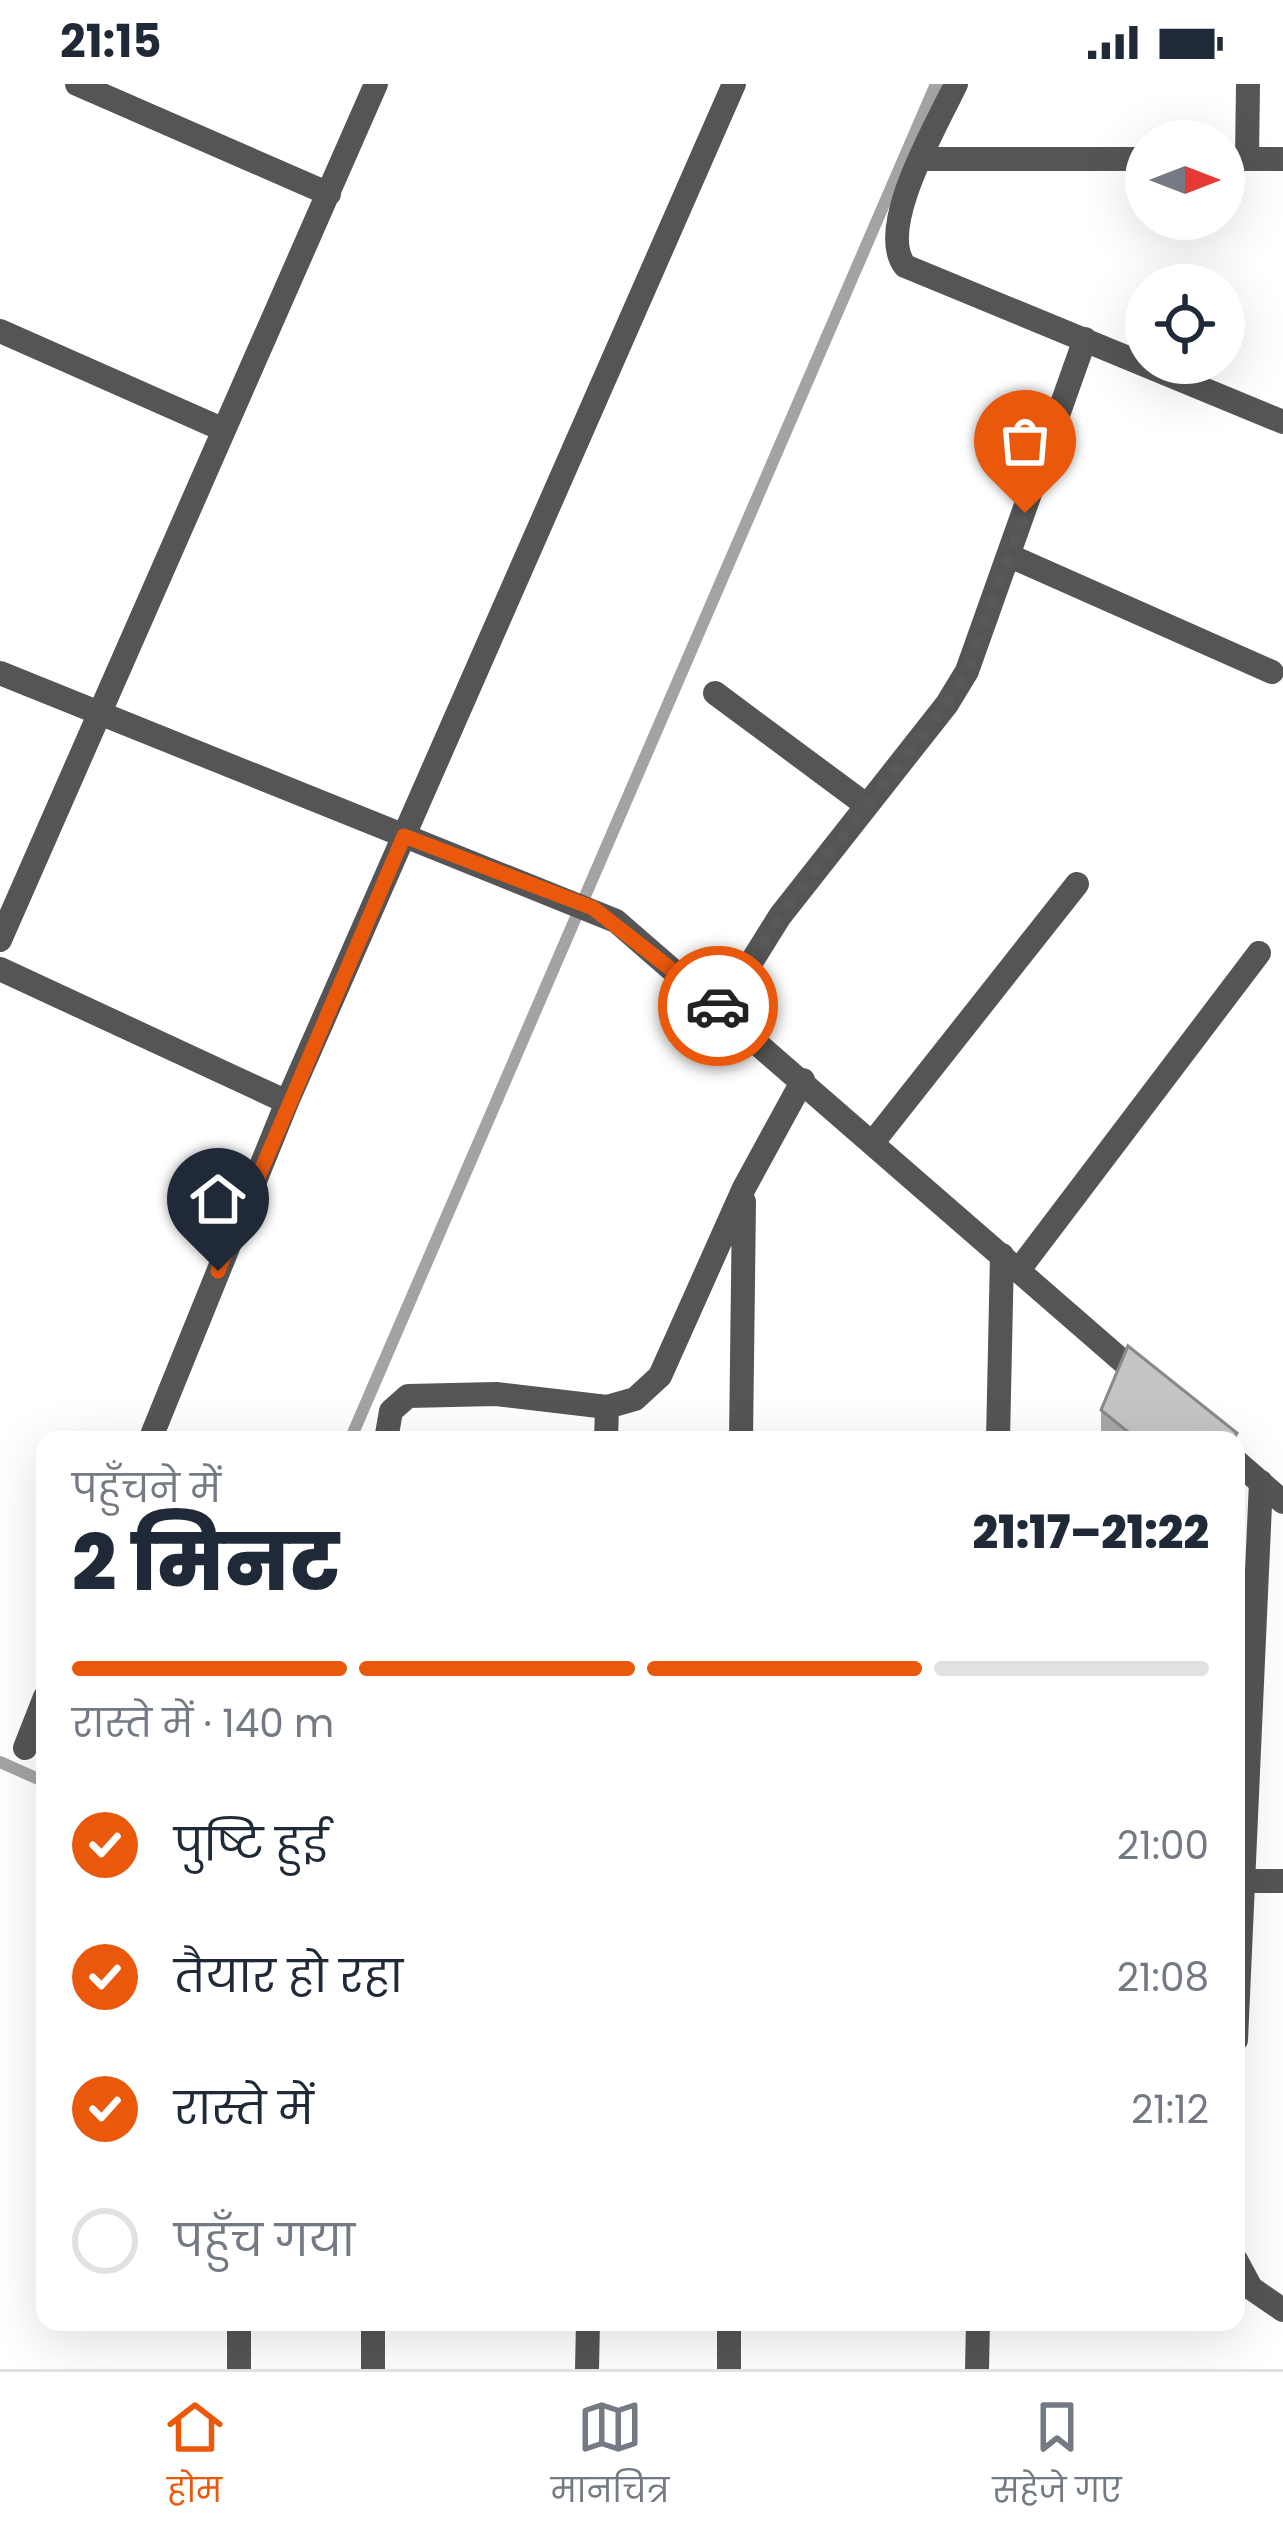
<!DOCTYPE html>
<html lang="hi">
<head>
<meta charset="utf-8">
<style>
  :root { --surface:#fff; --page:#f2f2f3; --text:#1f2937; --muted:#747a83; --line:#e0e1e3; --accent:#ea580c }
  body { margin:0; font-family:Poppins,"Noto Sans Devanagari",sans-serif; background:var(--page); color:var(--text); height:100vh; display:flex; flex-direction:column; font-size:45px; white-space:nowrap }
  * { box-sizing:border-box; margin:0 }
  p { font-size:39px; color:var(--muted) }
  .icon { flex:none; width:66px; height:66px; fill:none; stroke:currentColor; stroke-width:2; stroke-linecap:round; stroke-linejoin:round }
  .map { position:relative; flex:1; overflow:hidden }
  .side { position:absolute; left:36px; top:1347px; width:1209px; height:900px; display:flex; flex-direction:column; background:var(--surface); border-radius:24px; box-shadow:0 12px 48px #0002 }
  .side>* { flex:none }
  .needle { width:78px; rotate:90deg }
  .fabs { position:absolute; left:1125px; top:36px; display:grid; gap:24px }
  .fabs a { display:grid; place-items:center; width:120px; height:120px; border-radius:50%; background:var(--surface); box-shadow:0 12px 48px #0002; font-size:60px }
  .pin { position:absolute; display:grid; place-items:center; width:102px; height:102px; color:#fff; margin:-123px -51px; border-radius:50% 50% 50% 0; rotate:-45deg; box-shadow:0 0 12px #0007 }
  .pin .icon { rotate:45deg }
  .courier { position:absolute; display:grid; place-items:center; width:120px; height:120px; margin:-60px; border:9px solid #ea580c; border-radius:50%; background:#fff; color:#222; box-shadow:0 3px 15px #0007 }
  .summary em { font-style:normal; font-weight:800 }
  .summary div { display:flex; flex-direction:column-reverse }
  .summary { display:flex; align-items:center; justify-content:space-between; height:204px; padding:0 36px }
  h1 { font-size:78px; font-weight:800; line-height:90px }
  .bar { display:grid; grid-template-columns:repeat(4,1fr); gap:18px 12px; align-content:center; height:144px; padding:0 36px }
  .bar i { height:15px; border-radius:9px; background:var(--line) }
  .bar .selected { background:var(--accent) }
  .bar p { grid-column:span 4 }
  ol { padding:0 36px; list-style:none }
  li { display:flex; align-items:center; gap:36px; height:132px }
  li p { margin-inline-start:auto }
  li .icon { padding:12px; border-radius:50%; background:var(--accent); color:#fff; stroke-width:4 }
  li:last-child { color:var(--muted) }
  li i { width:66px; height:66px; border:6px solid var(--line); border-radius:50% }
  .status { display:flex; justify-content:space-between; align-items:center; height:84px; padding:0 60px; background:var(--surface); direction:ltr }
  .status svg { height:33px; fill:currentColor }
  .tab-bar { display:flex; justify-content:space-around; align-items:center; height:168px; border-top:3px solid var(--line); background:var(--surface); font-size:33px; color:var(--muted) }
  .tab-bar a { display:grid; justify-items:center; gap:6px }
  .tab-bar .selected { color:var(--accent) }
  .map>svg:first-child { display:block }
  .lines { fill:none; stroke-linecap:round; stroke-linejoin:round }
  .stream { stroke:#a3a3a3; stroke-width:12 }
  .minor { stroke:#555; stroke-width:24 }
  .wall { fill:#a9a9a9 }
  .shaded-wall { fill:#898989 }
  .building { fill:#c4c4c4; stroke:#898989; stroke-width:3 }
  .done { stroke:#595959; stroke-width:12; stroke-dasharray:0 21.6 }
  .route { stroke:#ea580c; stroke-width:15 }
</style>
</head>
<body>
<div class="status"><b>21:15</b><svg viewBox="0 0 49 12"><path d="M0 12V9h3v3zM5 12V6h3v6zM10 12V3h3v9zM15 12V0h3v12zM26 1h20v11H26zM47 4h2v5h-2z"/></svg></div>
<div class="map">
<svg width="1283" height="2285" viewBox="0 0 1283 2285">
  <rect width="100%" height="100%" fill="#fff"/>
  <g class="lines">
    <path class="stream" d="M350,1356L936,0
      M0,1678L45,1698"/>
    <path class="minor" d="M77,0L329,110
      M956,0C938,39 875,144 905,182L1283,338
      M921,75H1146
      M1224,75H1283
      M1247,75L1248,0
      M0,247L224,346
      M1010,472L1272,588
      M0,589L616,837L1143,1295
      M715,609L866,721
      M0,856L376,0
      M0,885L287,1018
      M722,925L780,832L947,620L967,587L1085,255
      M874,1057L1077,800
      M1018,1187L1259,869
      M150,1356L287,1018L734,0
      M386,1356L391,1327L408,1312L496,1310L607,1323L635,1315L660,1292L744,1104L803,996
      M606,1356L607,1323
      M741,1356L744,1118
      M998,1356L1002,1171
      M1236,1377L1283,1418
      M25,1664L45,1613
      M1236,1797H1283
      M1236,1956L1261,1398
      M1236,2176L1251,2204L1283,2226
      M239,2285V2238
      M373,2285V2238
      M587,2285L588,2238
      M729,2285V2238
      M977,2285L978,2238"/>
  </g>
  <path class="wall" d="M1128,1262L1237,1349L1236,1385V1356H1101V1326Z"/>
  <path class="shaded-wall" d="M1237,1349V1383L1236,1385V1356H1232Z"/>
  <path class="building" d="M1128,1262L1237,1349L1232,1356H1138L1101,1326Z"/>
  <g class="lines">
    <path class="done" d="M718,922L722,925L780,832L947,620L967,587L1025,429"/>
    <path class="route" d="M218,1187L404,752L593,824L718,922"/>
  </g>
</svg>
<div class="fabs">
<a><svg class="needle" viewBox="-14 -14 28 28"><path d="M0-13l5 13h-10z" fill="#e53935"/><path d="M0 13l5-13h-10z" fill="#747a83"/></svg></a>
<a><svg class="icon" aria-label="locate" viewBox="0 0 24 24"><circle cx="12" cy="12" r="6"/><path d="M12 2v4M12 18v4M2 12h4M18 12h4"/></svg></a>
</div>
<div class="pin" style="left:1025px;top:429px;background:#ea580c"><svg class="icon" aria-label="bag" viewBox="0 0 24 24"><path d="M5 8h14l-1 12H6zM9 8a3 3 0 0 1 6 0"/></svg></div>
<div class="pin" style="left:218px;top:1187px;background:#1f2937"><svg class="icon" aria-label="home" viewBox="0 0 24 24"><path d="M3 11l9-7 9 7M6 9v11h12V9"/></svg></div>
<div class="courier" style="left:718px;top:922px"><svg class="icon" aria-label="car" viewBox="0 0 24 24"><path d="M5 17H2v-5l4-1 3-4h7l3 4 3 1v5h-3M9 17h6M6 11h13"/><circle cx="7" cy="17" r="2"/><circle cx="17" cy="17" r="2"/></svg></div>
<section class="side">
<div class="summary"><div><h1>2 मिनट</h1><p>पहुँचने में</p></div><em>21:17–21:22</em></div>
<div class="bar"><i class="selected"></i><i class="selected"></i><i class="selected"></i><i></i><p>रास्ते में · 140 m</p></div>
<ol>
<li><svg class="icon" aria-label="check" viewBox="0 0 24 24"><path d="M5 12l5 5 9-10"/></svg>पुष्टि हुई<p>21:00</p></li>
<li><svg class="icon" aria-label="check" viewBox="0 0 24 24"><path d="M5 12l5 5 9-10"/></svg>तैयार हो रहा<p>21:08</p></li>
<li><svg class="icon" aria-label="check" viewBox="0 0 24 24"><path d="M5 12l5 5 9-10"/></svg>रास्ते में<p>21:12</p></li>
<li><i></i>पहुँच गया</li>
</ol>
</section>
</div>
<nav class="tab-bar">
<a class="selected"><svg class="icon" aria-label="home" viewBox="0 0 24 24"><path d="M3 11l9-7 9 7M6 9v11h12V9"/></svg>होम</a>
<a><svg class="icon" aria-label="map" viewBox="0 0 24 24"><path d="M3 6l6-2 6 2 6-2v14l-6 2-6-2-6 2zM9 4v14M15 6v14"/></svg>मानचित्र</a>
<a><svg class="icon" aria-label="saved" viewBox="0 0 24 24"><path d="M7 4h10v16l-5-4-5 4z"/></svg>सहेजे गए</a>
</nav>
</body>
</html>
